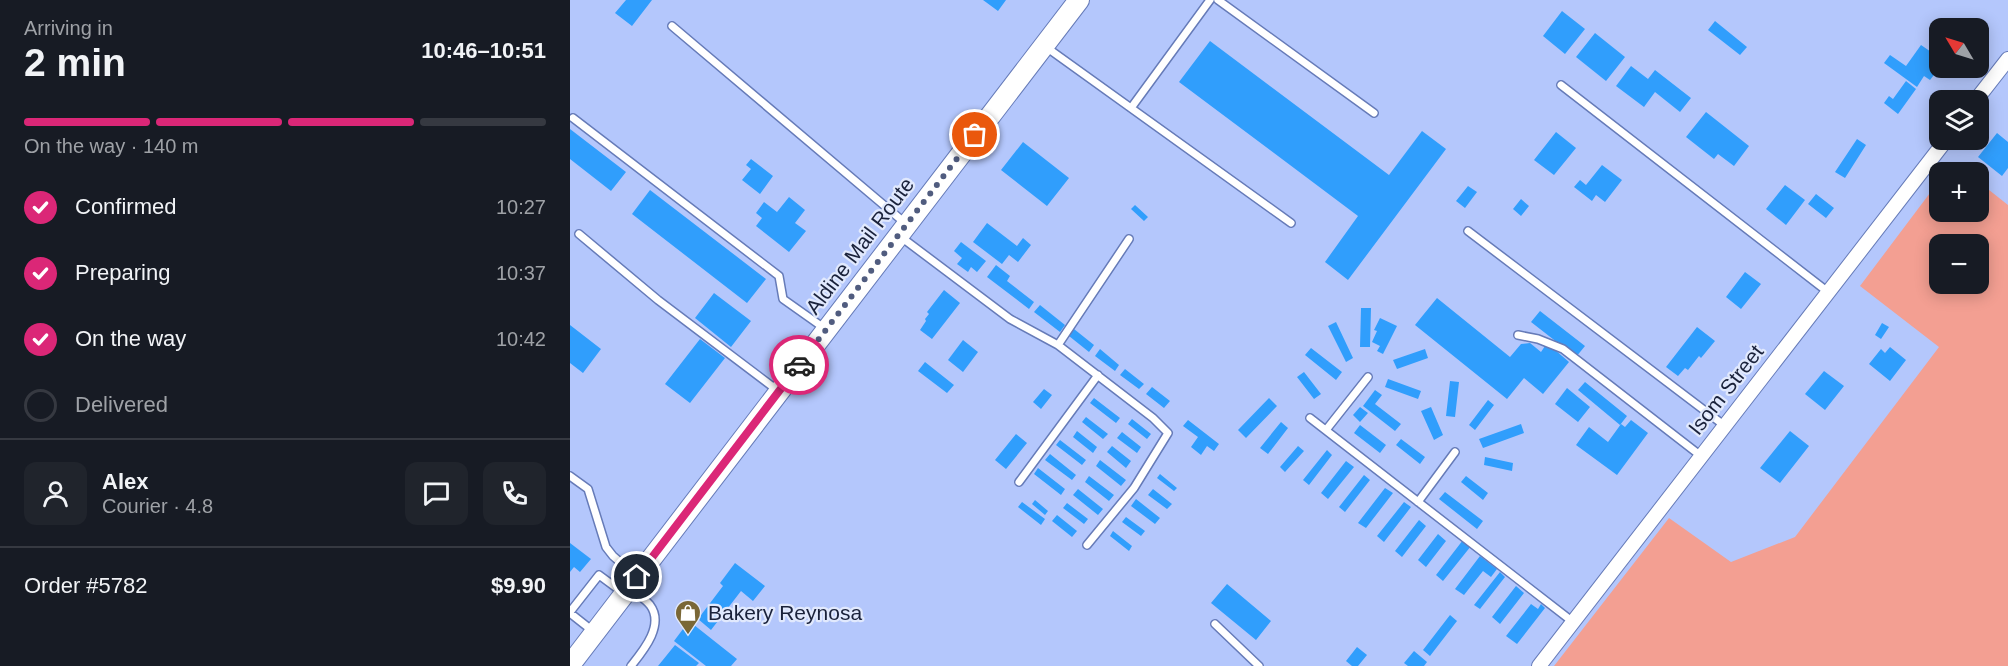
<!DOCTYPE html>
<html lang="en">
<head>
<meta charset="utf-8">
<style>
  :root { --surface:#171b24; --page:#20242c; --text:#f1f3f6; --muted:#9ea1a6; --line:#363941; --accent:#db2777 }
  body { margin:0; font-family:Helvetica,sans-serif; background:var(--page); color:var(--text); height:100vh; display:flex; flex-direction:column; font-size:22px; white-space:nowrap }
  * { box-sizing:border-box; margin:0 }
  p { font-size:20px; color:var(--muted) }
  .icon { flex:none; width:33px; height:33px; fill:none; stroke:currentColor; stroke-width:2; stroke-linecap:round; stroke-linejoin:round }
  .map { position:relative; flex:1; overflow:hidden }
  .panel { display:flex; flex-direction:column; background:var(--surface); width:570px }
  .panel>* { flex:none }
  .needle { width:39px; rotate:308deg }
  .controls { position:absolute; left:1359px; top:18px; display:grid; gap:12px }
  .controls a { display:grid; place-items:center; width:60px; height:60px; border-radius:12px; background:var(--surface); box-shadow:0 3px 15px #0003; font-size:30px }
  .pin { position:absolute; display:grid; place-items:center; width:51px; height:51px; color:#fff; margin:-26px; border:3px solid #fff; border-radius:50%; box-shadow:0 2px 6px #0007 }
  .courier { position:absolute; display:grid; place-items:center; width:60px; height:60px; margin:-30px; border:4px solid #db2777; border-radius:50%; background:#fff; color:#222; box-shadow:0 2px 8px #0007 }
  .summary em { font-style:normal; font-weight:700 }
  .summary div { display:flex; flex-direction:column-reverse }
  .summary { display:flex; align-items:center; justify-content:space-between; height:102px; padding:0 24px }
  h1 { font-size:39px; font-weight:700; line-height:45px }
  .bar { display:grid; grid-template-columns:repeat(4,1fr); gap:9px 6px; align-content:center; height:72px; padding:0 24px }
  .bar i { height:8px; border-radius:4px; background:var(--line) }
  .bar .selected { background:var(--accent) }
  .bar p { grid-column:span 4 }
  .line { display:flex; align-items:center; gap:15px; padding:0 24px; border-top:2px solid var(--line) }
  .line div { flex:1 }
  .round { display:grid; place-items:center; flex:none; width:63px; height:63px; border-radius:12px; background:var(--page) }
  ol { padding:0 24px; list-style:none }
  li { display:flex; align-items:center; gap:18px; height:66px }
  li p { margin-inline-start:auto }
  li .icon { padding:6px; border-radius:50%; background:var(--accent); color:#fff; stroke-width:4 }
  li:last-child { color:var(--muted) }
  li i { width:33px; height:33px; border:3px solid var(--line); border-radius:50% }
  main { display:flex; flex:1; min-height:0 }
  .map>svg:first-child { display:block }
  .green { fill:#f39f92; fill-rule:evenodd }
  .building { fill:#309efc }
  .lines { fill:none; stroke-linecap:round; stroke-linejoin:round }
  .service-casing { stroke:#667bb8; stroke-width:10 }
  .minor-casing { stroke:#667bb8; stroke-width:16 }
  .secondary-casing { stroke:#667bb8; stroke-width:22 }
  .service { stroke:#fff; stroke-width:7 }
  .minor { stroke:#fff; stroke-width:14 }
  .secondary { stroke:#fff; stroke-width:20 }
  .done { stroke:#505c7f; stroke-width:6; stroke-dasharray:0 10.8 }
  .route { stroke:#db2777; stroke-width:8 }
  .labels { text-anchor:middle; stroke-width:4.5; stroke-linejoin:round; paint-order:stroke }
  .street-label { font-size:21px; fill:#1a223b; stroke:#e1e9fd }
  .poi-label { font-size:21px; fill:#1a223b; stroke:#e1e9fd; text-anchor:start }
</style>
</head>
<body>
<main>
<section class="panel">
<div class="summary"><div><h1>2 min</h1><p>Arriving in</p></div><em>10:46–10:51</em></div>
<div class="bar"><i class="selected"></i><i class="selected"></i><i class="selected"></i><i></i><p>On the way · 140 m</p></div>
<ol>
<li><svg class="icon" aria-label="check" viewBox="0 0 24 24"><path d="M5 12l5 5 9-10"/></svg>Confirmed<p>10:27</p></li>
<li><svg class="icon" aria-label="check" viewBox="0 0 24 24"><path d="M5 12l5 5 9-10"/></svg>Preparing<p>10:37</p></li>
<li><svg class="icon" aria-label="check" viewBox="0 0 24 24"><path d="M5 12l5 5 9-10"/></svg>On the way<p>10:42</p></li>
<li><i></i>Delivered</li>
</ol>
<div class="line" style="height:108px"><a class="round"><svg class="icon" aria-label="person" viewBox="0 0 24 24"><circle cx="12" cy="8" r="4"/><path d="M4 21q1-7 8-7t8 7"/></svg></a><div><b>Alex</b><p>Courier · 4.8</p></div><a class="round"><svg class="icon" aria-label="chat" viewBox="0 0 24 24"><path d="M4 5h16v11H9l-5 4z"/></svg></a><a class="round"><svg class="icon" aria-label="phone" viewBox="0 0 24 24"><path d="M5 4h4l2 5-3 2q2 4 5 5l2-3 5 2v4C11 20 4 13 5 4z"/></svg></a></div>
<div class="line" style="height:78px"><div>Order #5782</div><b>$9.90</b></div>
</section>
<div class="map">
<svg width="1438" height="666" viewBox="0 0 1438 666">
  <rect width="100%" height="100%" fill="#b4c7fc"/>
  <path class="green" d="M1369,181L1370,212H1408L1409,182L1438,205V666H984L1099,518L1161,562L1225,537L1369,347L1290,286ZM1370,244H1408V284H1370Z"/>
  <path class="building" d="M56,0H82L62,26L45,13Z
    M413,0H436L428,11Z
    M992,11L1015,29L995,54L973,36Z
    M1145,21L1177,47L1170,55L1138,30Z
    M1025,33L1055,57L1036,81L1006,57Z
    M640,41L819,175L852,131L876,149L778,280L755,262L788,216L609,82Z
    M1351,45L1364,54L1370,47V58L1361,67L1367,71L1360,80L1354,76L1347,87L1314,63L1320,55L1336,66Z
    M1061,66L1078,79L1085,70L1121,98L1110,112L1085,92L1074,107L1046,86Z
    M1336,81L1346,89L1328,114L1314,103L1319,96L1323,99Z
    M1136,112L1179,146L1164,166L1148,154L1144,159L1116,137Z
    M0,129L56,172L41,191L0,159Z
    M986,132L1006,148L984,175L964,160Z
    M1427,133L1438,142V168L1432,176L1408,157Z
    M1287,139L1296,145L1275,178L1265,172Z
    M453,142L499,178L477,206L431,170Z
    M181,159L203,176L190,194L172,180L181,169L176,165Z
    M1032,165L1052,180L1035,202L1026,195L1022,201L1004,187L1010,180L1016,185Z
    M1215,185L1235,200L1216,225L1196,209Z
    M898,186L907,192L895,208L886,201Z
    M80,190L196,279L177,303L62,214Z
    M1246,194L1264,208L1256,218L1238,204Z
    M219,197L235,210L225,223L236,231L219,252L186,226L192,218L186,213L194,202L207,212Z
    M951,199L959,206L951,216L943,209Z
    M565,205L578,217L574,221L561,209Z
    M417,223L447,246L453,238L461,245L448,262L439,255L432,264L403,242Z
    M391,242L416,261L407,272L401,267L398,272L387,264L392,258L384,251Z
    M426,265L440,276L437,281L464,302L459,309L417,277Z
    M1175,272L1191,284L1171,309L1156,297Z
    M374,290L390,303L362,339L350,330L356,321L355,319L359,314L357,312Z
    M144,293L181,321L161,347L125,318Z
    M867,298L940,357L951,344L960,343L971,352L975,346L984,349L999,362L973,394L954,378L937,399L845,325Z
    M470,305L495,325L490,332L464,312Z
    M791,308H801L800,347H790Z
    M970,311L1015,346L1006,357L961,322Z
    M810,318L827,326L813,354L807,351L810,346L802,342L807,331L804,330Z
    M766,322L783,358L776,362L758,326Z
    M1312,323L1319,327L1311,339L1305,335Z
    M0,325L31,349L13,373L0,363Z
    M1127,327L1145,341L1131,358L1129,356L1118,370L1115,368L1108,376L1096,367Z
    M504,329L524,345L519,352L499,336Z
    M130,339L155,358L120,403L95,384Z
    M393,340L408,352L393,372L378,360Z
    M1320,347L1336,360L1320,381L1299,364L1311,349L1315,353Z
    M741,348L772,372L766,380L735,355Z
    M530,349L549,365L545,371L525,356Z
    M855,349L858,358L827,369L823,360Z
    M355,362L384,385L377,393L348,371Z
    M555,369L574,384L569,389L550,375Z
    M1254,371L1274,386L1255,410L1235,394Z
    M734,372L751,394L744,399L727,377Z
    M818,379L851,391L848,399L815,387Z
    M880,381L889,382L885,417L876,416Z
    M1015,382L1057,416L1050,425L1008,390Z
    M582,387L600,401L594,408L576,394Z
    M997,388L1020,407L1008,422L985,404Z
    M474,389L482,395L471,409L463,402Z
    M805,390L812,395L805,404L831,424L825,431L793,406Z
    M524,398L550,418L546,423L520,403Z
    M699,398L707,406L676,438L668,430Z
    M918,400L924,405L905,430L899,425Z
    M790,407L798,413L790,422L783,415Z
    M861,407L873,435L864,440L851,411Z
    M516,417L538,434L533,439L512,422Z
    M562,419L581,434L577,439L558,424Z
    M618,420L649,444L644,451L637,446L631,455L621,447L628,437L613,426Z
    M1061,420L1078,433L1047,475L1006,445L1019,427L1038,442L1051,424L1055,427Z
    M711,422L718,428L698,454L690,448Z
    M951,424L954,433L913,448L909,439Z
    M790,425L816,445L810,453L784,433Z
    M507,431L527,447L523,453L503,437Z
    M1220,431L1239,446L1210,483L1190,468Z
    M552,432L571,447L567,453L547,438Z
    M446,434L457,443L436,469L425,460Z
    M831,439L855,457L850,464L826,445Z
    M490,440L516,460L512,465L486,445Z
    M542,446L561,461L556,468L537,452Z
    M728,446L734,451L715,472L710,467Z
    M757,450L762,455L739,485L733,480Z
    M480,454L506,475L502,480L475,460Z
    M915,457L943,463L942,471L914,465Z
    M530,460L556,480L551,486L526,466Z
    M776,461L784,467L758,499L751,493Z
    M468,468L495,489L491,495L464,474Z
    M590,474L607,488L604,491L587,478Z
    M794,475L800,480L775,512L769,507Z
    M519,476L544,495L539,501L515,482Z
    M896,476L918,493L913,500L891,482Z
    M815,488L823,493L796,528L788,523Z
    M508,489L533,509L528,515L503,495Z
    M583,489L602,504L597,509L578,495Z
    M875,492L913,521L907,529L869,499Z
    M566,499L590,518L585,524L561,506Z
    M465,500L478,511L475,515L462,504Z
    M452,502L475,519L471,525L448,507Z
    M834,502L841,507L814,542L807,536Z
    M497,503L518,519L514,524L493,508Z
    M487,515L507,531L502,537L482,521Z
    M556,517L575,531L571,536L552,522Z
    M849,520L856,526L832,557L825,551Z
    M543,531L562,546L559,551L540,536Z
    M868,534L876,541L856,567L848,560Z
    M893,540L901,546L873,581L866,575Z
    M0,543L21,559L10,572L4,567L0,572Z
    M910,556L927,569L921,577L913,571L894,595L885,589Z
    M165,563L195,586L183,601L171,591L141,630L128,619L153,586L150,583Z
    M930,572L935,577L910,609L904,605Z
    M657,584L701,621L686,640L641,603Z
    M946,586L954,593L930,624L922,617Z
    M961,604L968,609L971,604L975,608L947,644L936,636Z
    M880,615L887,621L860,656L853,650Z
    M119,621L167,659L161,666H136L104,641Z
    M105,645L129,663L126,666H88Z
    M787,647L797,655L788,666H782L776,661Z
    M844,651L857,662L854,666H838L834,663Z"/>
  <g class="lines">
    <defs>
      <path id="service" d="M648,0L804,113
        M102,26L335,223
        M476,47L721,223
        M991,85L1258,292
        M561,108L640,0
        M3,118L209,276L213,299L254,328
        M898,231L1155,426
        M9,234L88,300L207,390
        M331,237L440,319L488,345L583,418L598,433L564,488L517,545
        M948,335L968,339L993,349L1131,456
        M488,345L559,239
        M740,418L1003,622
        M756,430L798,377
        M0,476L18,489L36,547L43,556L65,575
        M449,482L528,375
        M848,502L885,452
        M0,612L29,575L52,592
        M0,613L24,632
        M645,624L689,666
        M61,666C73,651 95,625 80,605C75,599 67,594 61,589"/>
      <path id="minor" d="M1406,100L1438,59
        M969,666L1376,140"/>
      <path id="secondary" d="M0,665L509,0"/>
    </defs>
    <use href="#service" class="service-casing"/>
    <use href="#minor" class="minor-casing"/>
    <use href="#secondary" class="secondary-casing"/>
    <use href="#service" class="service"/>
    <use href="#minor" class="minor"/>
    <use href="#secondary" class="secondary"/>
  </g>
  <g class="lines">
    <path class="done" d="M229,365L405,135"/>
    <path class="route" d="M67,577L229,365"/>
  </g>
  <defs>
    <symbol id="shop-pin" viewBox="-11 -11 22 30"><path d="M0 17L-7.5 6A9.5 9.5 0 1 1 7.5 6Z" fill="#7a6736" stroke="#e1e9fd"/><path d="M-5-2.5h2.3a2.7 3.5 0 0 1 5.4 0H5L5.5 6h-11ZM-1.5-2.5h3a1.5 2.3 0 0 0-3 0Z" fill="#fff"/></symbol>
  </defs>
  <g fill-rule="evenodd">
    <use href="#shop-pin" x="103" y="598" width="30" height="40"/>
  </g>
  <g class="labels">
    <g class="street-label">
      <text transform="translate(290 246) rotate(-53)" y="7">Aldine Mail Route</text>
      <text transform="translate(1156 390) rotate(-52)" y="7">Isom Street</text>
    </g>
    <g class="poi-label">
      <text x="138" y="620">Bakery Reynosa</text>
    </g>
  </g>
</svg>
<div class="controls">
<a><svg class="needle" viewBox="-14 -14 28 28"><path d="M0-13l5 13h-10z" fill="#e53935"/><path d="M0 13l5-13h-10z" fill="#9ea1a6"/></svg></a>
<a><svg class="icon" aria-label="layers" viewBox="0 0 24 24"><path d="M12 4l9 5-9 5-9-5zM3 14l9 5 9-5"/></svg></a>
<a>+</a>
<a>−</a>
</div>
<div class="pin" style="left:405px;top:135px;background:#ea580c"><svg class="icon" aria-label="bag" viewBox="0 0 24 24"><path d="M5 8h14l-1 12H6zM9 8a3 3 0 0 1 6 0"/></svg></div>
<div class="pin" style="left:67px;top:577px;background:#1f2937"><svg class="icon" aria-label="home" viewBox="0 0 24 24"><path d="M3 11l9-7 9 7M6 9v11h12V9"/></svg></div>
<div class="courier" style="left:229px;top:365px"><svg class="icon" aria-label="car" viewBox="0 0 24 24"><path d="M5 17H2v-5l4-1 3-4h7l3 4 3 1v5h-3M9 17h6M6 11h13"/><circle cx="7" cy="17" r="2"/><circle cx="17" cy="17" r="2"/></svg></div>
</div>
</main>
</body>
</html>
